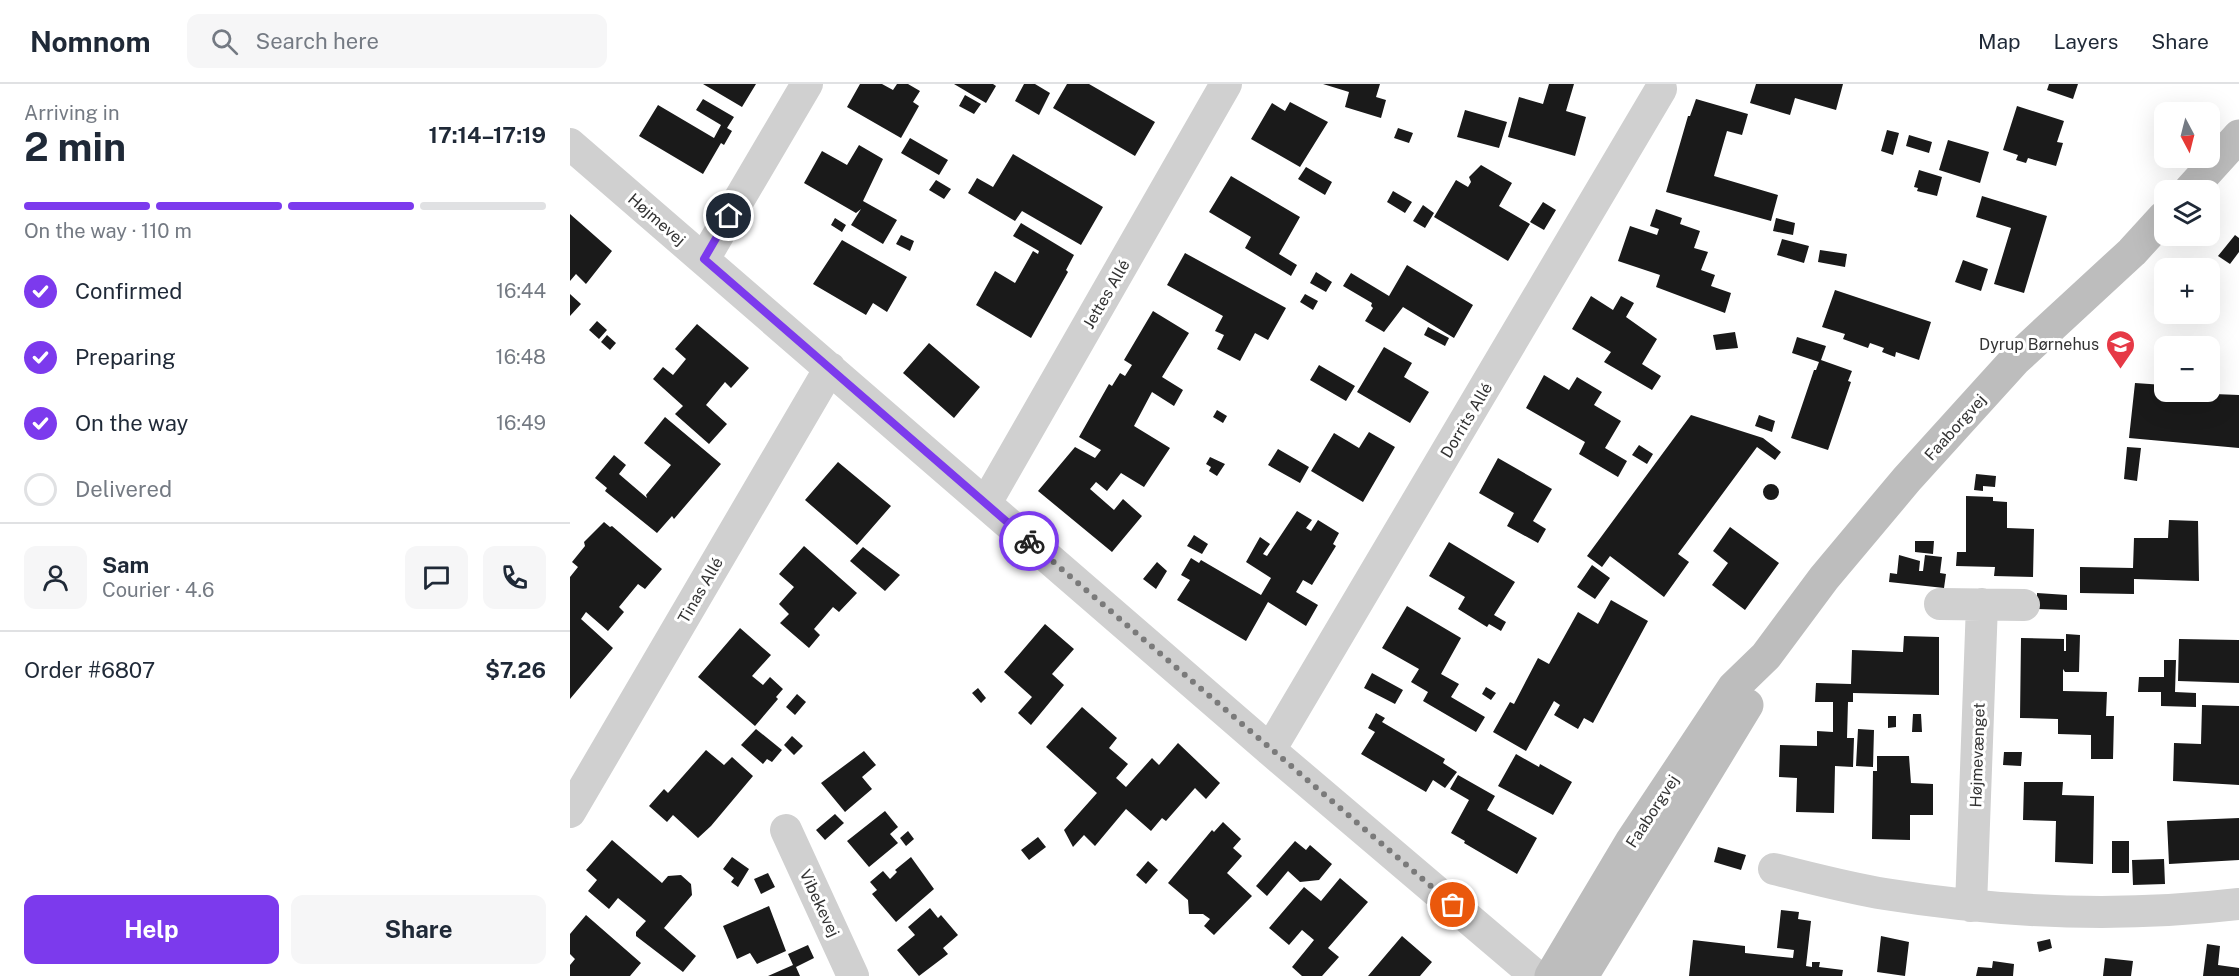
<!DOCTYPE html>
<html lang="en">
<head>
<meta charset="utf-8">
<style>
  :root { --surface:#fff; --page:#f6f6f7; --text:#1f2937; --muted:#747a83; --line:#e0e1e3; --accent:#7c3aed }
  body { margin:0; font-family:"Public Sans",sans-serif; background:var(--page); color:var(--text); height:100vh; display:flex; flex-direction:column; font-size:22px; white-space:nowrap }
  * { box-sizing:border-box; margin:0 }
  p { font-size:20px; color:var(--muted) }
  .icon { flex:none; width:33px; height:33px; fill:none; stroke:currentColor; stroke-width:2; stroke-linecap:round; stroke-linejoin:round }
  .map { position:relative; flex:1; overflow:hidden }
  .drawer { display:flex; flex-direction:column; background:var(--surface); width:570px }
  .drawer>* { flex:none }
  .needle { width:39px; rotate:173deg }
  .buttons { position:absolute; left:1584px; top:18px; display:grid; gap:12px }
  .buttons a { display:grid; place-items:center; width:66px; height:66px; border-radius:12px; background:var(--surface); box-shadow:0 6px 24px #0002; font-size:30px }
  .pin { position:absolute; display:grid; place-items:center; width:51px; height:51px; color:#fff; margin:-26px; border:3px solid #fff; border-radius:50%; box-shadow:0 2px 6px #0007 }
  .courier { position:absolute; display:grid; place-items:center; width:60px; height:60px; margin:-30px; border:4px solid #7c3aed; border-radius:50%; background:#fff; color:#222; box-shadow:0 2px 8px #0007 }
  .summary em { font-style:normal; font-weight:700 }
  .summary div { display:flex; flex-direction:column-reverse }
  .summary { display:flex; align-items:center; justify-content:space-between; height:102px; padding:0 24px }
  h1 { font-size:39px; font-weight:700; line-height:45px }
  .bar { display:grid; grid-template-columns:repeat(4,1fr); gap:9px 6px; align-content:center; height:72px; padding:0 24px }
  .bar i { height:8px; border-radius:4px; background:var(--line) }
  .bar .current { background:var(--accent) }
  .bar p { grid-column:span 4 }
  .line { display:flex; align-items:center; gap:15px; padding:0 24px; border-top:2px solid var(--line) }
  .line div { flex:1 }
  .round { display:grid; place-items:center; flex:none; width:63px; height:63px; border-radius:12px; background:var(--page) }
  ol { padding:0 24px; list-style:none }
  li { display:flex; align-items:center; gap:18px; height:66px }
  li p { margin-inline-start:auto }
  li .icon { padding:6px; border-radius:50%; background:var(--accent); color:#fff; stroke-width:4 }
  li:last-child { color:var(--muted) }
  li i { width:33px; height:33px; border:3px solid var(--line); border-radius:50% }
  .button { display:flex; gap:12px; margin-top:auto; padding:12px 24px }
  .button a { flex:1; height:69px; border-radius:12px; background:var(--accent); color:#fff; font-size:24px; font-weight:700; line-height:69px; text-align:center }
  .button a+a { background:var(--page); color:var(--text) }
  header { display:flex; align-items:center; gap:36px; box-sizing:border-box; height:84px; padding:0 30px; background:var(--surface); border-bottom:2px solid var(--line) }
  header strong { font-size:28px }
  nav { display:flex; gap:33px; margin-inline-start:auto; font-size:21px }
  .search { width:420px; height:54px; background:var(--page); display:flex; align-items:center; gap:15px; box-sizing:border-box; padding:0 21px; border-radius:12px; color:var(--muted); font-size:22px }
  main { display:flex; flex:1; min-height:0 }
  .map>svg:first-child { display:block }
  .building { fill:#1a1a1a }
  .lines { fill:none; stroke-linecap:round; stroke-linejoin:round }
  .street { stroke:#d0d0d0; stroke-width:32 }
  .secondary { stroke:#bdbdbd; stroke-width:33 }
  .done { stroke:#7a7a7a; stroke-width:6; stroke-dasharray:0 10.8 }
  .route { stroke:#7c3aed; stroke-width:8 }
  .labels { text-anchor:middle; stroke-width:6; stroke-linejoin:round; paint-order:stroke }
  .street-label { font-size:16px; fill:#333; stroke:#fff }
  .poi-label { font-size:16px; fill:#333; stroke:#fff; text-anchor:end }
</style>
</head>
<body>
<header>
<strong>Nomnom</strong>
<div class="search"><svg class="icon" aria-label="search" viewBox="0 0 24 24"><circle cx="10" cy="10" r="6"/><path d="M15 15l6 6"/></svg>Search here</div>
<nav><a>Map</a><a>Layers</a><a>Share</a></nav>
</header>
<main>
<section class="drawer">
<div class="summary"><div><h1>2 min</h1><p>Arriving in</p></div><em>17:14–17:19</em></div>
<div class="bar"><i class="current"></i><i class="current"></i><i class="current"></i><i></i><p>On the way · 110 m</p></div>
<ol>
<li><svg class="icon" aria-label="check" viewBox="0 0 24 24"><path d="M5 12l5 5 9-10"/></svg>Confirmed<p>16:44</p></li>
<li><svg class="icon" aria-label="check" viewBox="0 0 24 24"><path d="M5 12l5 5 9-10"/></svg>Preparing<p>16:48</p></li>
<li><svg class="icon" aria-label="check" viewBox="0 0 24 24"><path d="M5 12l5 5 9-10"/></svg>On the way<p>16:49</p></li>
<li><i></i>Delivered</li>
</ol>
<div class="line" style="height:108px"><a class="round"><svg class="icon" aria-label="person" viewBox="0 0 24 24"><circle cx="12" cy="8" r="4"/><path d="M4 21q1-7 8-7t8 7"/></svg></a><div><b>Sam</b><p>Courier · 4.6</p></div><a class="round"><svg class="icon" aria-label="chat" viewBox="0 0 24 24"><path d="M4 5h16v11H9l-5 4z"/></svg></a><a class="round"><svg class="icon" aria-label="phone" viewBox="0 0 24 24"><path d="M5 4h4l2 5-3 2q2 4 5 5l2-3 5 2v4C11 20 4 13 5 4z"/></svg></a></div>
<div class="line" style="height:78px"><div>Order #6807</div><b>$7.26</b></div>
<div class="button"><a>Help</a><a>Share</a></div>
</section>
<div class="map">
<svg width="1669" height="892" viewBox="0 0 1669 892">
  <rect width="100%" height="100%" fill="#fff"/>
  <path class="building" d="M133,0H186L172,23Z
    M290,0H312L323,6L327,0H338L350,7L343,18L349,22L331,54L277,23Z
    M384,0H423L426,2L416,19Z
    M454,0H465L480,9L469,31L445,17Z
    M497,0H519L585,38L565,72L483,24Z
    M753,0H810L806,13L816,16L811,34L775,23L779,8Z
    M979,0H1004L996,27L1016,33L1005,72L938,53L949,13L973,20Z
    M1186,0H1273L1266,26L1225,14L1220,31L1180,19Z
    M1479,0H1508L1503,15L1477,6Z
    M395,11L411,20L404,30L389,22Z
    M133,15L164,33L157,44L162,47L154,61L151,59L133,90L69,52L88,21L144,54L151,41L126,26Z
    M1126,15L1178,30L1172,51L1157,47L1144,92L1208,111L1201,137L1096,108L1118,32H1120Z
    M720,18L758,38L730,83L681,55L702,19L715,27Z
    M1447,22L1494,37L1487,58L1493,59L1486,82L1458,74L1456,79L1446,76L1448,71L1433,66Z
    M895,26L937,38L929,64L887,53Z
    M828,44L843,49L839,59L824,54Z
    M1317,46L1329,49L1323,71L1311,67Z
    M1339,51L1362,58L1359,69L1336,62Z
    M340,54L378,76L369,91L331,69Z
    M1378,56L1419,68L1410,99L1369,86Z
    M289,61L313,75L293,117L327,136L313,160L281,141L291,125L286,129L234,99L252,67L277,81Z
    M443,70L533,123L511,161L452,127L445,137L398,109L407,94L423,103Z
    M911,81L942,99L929,122L960,140L938,177L864,133L886,96L898,103L901,98L899,93Z
    M736,83L762,98L755,111L728,95Z
    M1349,86L1372,93L1367,112L1347,107L1348,104L1344,103Z
    M661,92L730,133L709,170L727,181L721,192L675,164L681,153L639,128Z
    M366,96L381,105L374,115L359,106Z
    M823,107L842,118L835,129L817,118Z
    M1412,112L1477,132L1454,209L1424,200L1441,144L1406,133Z
    M973,118L986,126L974,146L960,138Z
    M853,121L864,129L855,144L843,137Z
    M1086,125L1112,134L1110,140L1130,147L1124,164L1138,168L1131,186L1145,191L1141,202L1161,209L1155,229L1086,203L1090,191L1048,177L1060,142L1087,151L1089,145L1080,142Z
    M0,130L42,167L16,200L6,190L0,197Z
    M265,134L276,141L272,148L261,141Z
    M1206,134L1225,139L1223,151L1203,147Z
    M451,139L504,171L496,186L498,188L461,254L406,221L425,187L445,199L463,167L468,170L469,167L443,152Z
    M331,151L344,157L340,167L326,160Z
    M1665,151L1669,154V168L1660,180L1648,172Z
    M1212,155L1239,162L1234,179L1207,171Z
    M272,156L337,193L317,228L303,219L296,231L243,200Z
    M1250,166L1277,170L1275,183L1248,178Z
    M615,169L716,224L698,256L685,249L670,277L647,265L654,251L645,247L653,232L597,201Z
    M1393,176L1418,185L1411,207L1385,198Z
    M837,181L903,221L884,254L833,223L814,248L795,237L803,224L801,222L802,219L773,202L781,189L819,212Z
    M746,188L762,198L756,208L740,199Z
    M1265,206L1361,238L1349,276L1326,268L1325,273L1312,268L1314,264L1300,259L1298,264L1273,255L1275,250L1252,243Z
    M0,210L11,220L0,232Z
    M735,210L748,217L743,226L730,218Z
    M1021,212L1043,226L1051,212L1064,219L1056,233L1087,255L1072,280L1091,292L1082,306L1034,278L1041,268L1002,245Z
    M583,227L619,249L592,293L613,306L604,322L582,308L564,342L600,364L574,403L551,389L537,407L526,398L520,405L544,426L553,415L572,432L542,468L468,407L505,363L525,374L531,366L509,353L539,300L542,302L550,289L555,292L562,281L554,276Z
    M27,237L37,246L29,255L19,246Z
    M127,240L179,284L161,304L155,298L136,321L157,340L139,360L105,330L113,322L83,295L93,283L103,291L116,275L105,265Z
    M858,243L879,254L875,262L854,251Z
    M1165,248L1168,264L1146,266L1143,251Z
    M37,251L46,259L40,266L31,258Z
    M1227,253L1256,262L1251,276L1282,287L1278,297L1281,298L1258,366L1221,354L1244,286H1246L1249,278L1222,269Z
    M359,259L410,303L384,334L333,289Z
    M814,263L842,279L834,293L859,308L840,339L787,308Z
    M749,281L785,302L776,317L740,296Z
    M974,291L999,306L1007,293L1032,308L1024,321L1051,337L1035,364L1057,377L1048,393L1009,370L1015,358L956,324Z
    M1565,299L1594,301V308L1669,311V364L1559,354Z
    M647,326L657,332L653,339L643,333Z
    M1121,331L1193,354L1211,368L1205,376L1187,363L1108,470L1119,478L1094,513L1040,472L1032,483L1017,472Z
    M1189,331L1205,337L1202,348L1185,342Z
    M95,333L151,380L104,435L102,432L87,449L35,407L37,404L25,394L44,371L56,381L49,390L77,414L76,411L101,381L74,359Z
    M799,348L825,363L793,418L741,387L764,349L789,364Z
    M1069,361L1083,370L1077,380L1062,371Z
    M1557,363L1571,364L1567,397L1554,395Z
    M708,365L739,383L730,399L698,381Z
    M640,373L655,380L647,392L639,387L641,383L636,380Z
    M928,374L982,405L963,437L976,445L968,459L937,442L944,429L909,409Z
    M268,378L321,422L287,461L235,416Z
    M1406,390L1426,392L1425,403L1413,402V407L1404,406Z
    M1193 408a8 8 0 1 1 16 0a8 8 0 1 1-16 0Z
    M1396,412L1423,413V417L1437,418V444L1464,445L1463,493L1424,492L1425,483L1386,482L1387,468H1396Z
    M727,427L742,436L736,444L741,447L748,436L769,449L763,460L766,462L742,501L733,496L726,508L748,521L736,542L698,518L676,557L607,516L620,496L611,491L621,474L629,479L631,476L691,511L701,494L676,478L690,453L700,460L693,470L697,472Z
    M1599,436L1628,437L1629,497L1564,495V510L1510,509V483L1563,484L1564,454H1598Z
    M34,438L40,443L42,442L92,485L75,505L68,500L49,523L54,528L38,547L16,528L11,535L43,564L0,615V493L8,483L2,478L15,462L14,458Z
    M1160,443L1209,479L1175,526L1142,501L1158,479L1143,467Z
    M624,451L638,460L632,470L617,462Z
    M1345,457H1364L1363,470L1345,468Z
    M879,458L945,498L924,531L936,538L931,547L919,540L917,543L888,525L895,513L859,492Z
    M234,462L287,509L269,528L263,523L244,545L250,551L239,564L210,539L219,530L209,520L224,503L209,490Z
    M293,463L330,491L315,507L280,477Z
    M1329,471L1350,477L1349,487H1353L1355,471L1372,473L1370,489L1376,490L1374,504L1319,498L1320,489L1327,490Z
    M587,478L597,487L586,505L573,495Z
    M1022,481L1040,494L1025,515L1007,503Z
    M1467,509L1497,511V526L1467,525Z
    M1041,516L1078,537L1023,639L1014,634L1008,645L984,631L990,621L984,617L956,667L923,648L940,618L944,620L968,574L979,580L1008,528L1028,540Z
    M837,522L891,554L871,590L889,600L881,613L915,633L906,648L853,617L858,608L841,598L849,585L812,564Z
    M475,540L504,565L482,590L494,601L461,641L448,629L462,613L434,588Z
    M170,544L201,571L182,592L193,601L200,593L213,605L206,613L208,615L185,642L128,593Z
    M1496,550L1510,551L1509,588H1495L1493,585V607L1537,608L1536,632H1544L1543,675H1521V651L1488,650V635L1450,634L1451,554L1494,555V567H1496Z
    M1334,552L1369,553V611L1283,609V618H1278L1277,654H1284L1283,683L1265,682L1264,729L1226,728L1227,694L1209,693L1210,661L1247,662V647L1263,648V618H1245L1246,599L1281,600L1282,566L1333,568Z
    M1609,555L1669,556V599L1608,597Z
    M1594,576H1606L1605,608L1626,609V623L1591,622V608H1568L1569,593H1594Z
    M802,589L833,606L825,620L794,604Z
    M916,603L926,609L921,616L912,610Z
    M408,604L416,614L411,619L402,609Z
    M227,610L236,618L225,631L216,623Z
    M1632,621L1669,622V701L1603,697L1604,659L1631,660Z
    M512,623L547,654L539,664L558,680L546,694L556,703L582,674L589,681L608,659L650,699L636,715L625,704L596,737L592,734L581,747L556,725L525,762L514,751L503,763L494,746L527,709L476,663Z
    M806,629L815,634L812,638L875,675L873,679L887,688L875,704L863,696L856,708L791,670L805,648L798,644Z
    M1343,630H1351L1352,648H1342Z
    M1318,632H1326V643L1318,644Z
    M186,645L212,666L202,678L197,675L193,680L171,661Z
    M1288,645L1304,646L1303,683L1286,682Z
    M222,652L233,662L224,671L214,661Z
    M136,666L154,681L162,673L183,692L141,742L128,754L103,731L97,738L79,722L94,705L98,709Z
    M294,667L306,681L292,693L302,705L275,728L251,699Z
    M1434,668H1452L1451,682L1433,681Z
    M946,670L969,683L970,680L1002,698L983,731L928,702Z
    M1307,672H1339L1341,699L1363,700V731H1340V756L1302,755L1303,687H1307Z
    M888,691L925,712L917,726L967,754L947,790L894,759L895,757L881,749L899,716L880,705Z
    M1454,698H1493L1492,711L1524,712L1523,780L1485,778L1486,737L1453,736Z
    M315,727L328,743L320,750L328,759L299,783L277,757Z
    M265,730L274,739L255,756L246,746Z
    M1669,734V776L1599,780L1597,737Z
    M653,738L671,755L663,764L672,772L657,789L682,812L644,851L634,842L640,835L633,830H619L618,816L598,799L642,746L644,748Z
    M338,747L344,755L336,762L330,754Z
    M468,753L476,763L459,776L451,766Z
    M42,756L92,799L98,792L111,791L121,800L122,811L94,844L126,872L113,888L66,852V848L76,837L48,814L39,825L18,807L27,796L16,786Z
    M725,757L736,766L740,761L762,780L749,796L730,798L718,787L697,812L686,802Z
    M1542,757H1559V789H1542Z
    M1148,763L1176,771L1171,786L1144,778Z
    M162,773L179,785L168,803L161,798L164,794L153,785Z
    M341,773L364,805L326,838L302,810L307,806L300,798L313,787L320,795L327,788L325,786Z
    M1594,775L1595,800L1563,801L1562,776Z
    M578,777L588,786L576,800L566,791Z
    M198,789L205,803L191,810L184,795Z
    M770,794L798,818L758,864L769,873L752,892H732L722,883L744,856L732,846L719,861L699,844L734,803L751,817Z
    M199,822L216,867L187,880L180,869L167,875L153,842Z
    M360,824L368,834L371,831L388,851L373,864L378,870L349,892L327,866L345,851L338,843Z
    M1211,826L1229,828L1228,835L1241,837L1236,882L1242,883V878H1250L1249,883L1273,886L1272,892H1119L1123,856L1175,862V869L1223,874L1224,866L1207,864Z
    M16,831L71,879L60,892H0V881L5,875L0,870V850Z
    M832,852L862,878L850,892H798Z
    M1311,852L1339,858L1335,892L1307,888Z
    M1480,855L1482,864L1469,868L1467,858Z
    M1637,860L1650,862L1648,881L1669,884V892H1633Z
    M238,861L244,874L226,883L230,892H198L223,881L218,870Z
    M1535,874L1563,877L1561,892H1533Z
    M1423,877L1444,880L1443,892H1406L1408,883L1422,884Z"/>
  <g class="lines">
    <path class="street" d="M0,60L700,666L966,892
      M134,175L237,0
      M416,419L656,0
      M1370,520L1454,521
      M700,666L1091,5
      M0,728L260,284
      M216,746L283,892
      M1204,785C1241,794 1278,804 1315,810C1433,829 1550,834 1669,820
      M1401,822L1412,520"/>
    <path class="secondary" d="M1620,106L1669,52
      M981,892L1061,758L1164,603L1196,572L1254,494L1337,395L1445,276L1562,168L1594,133
      M1012,892L1177,621"/>
  </g>
  <g class="lines">
    <path class="done" d="M459,457L883,821"/>
    <path class="route" d="M159,132L134,175L459,457"/>
  </g>
  <defs>
    <symbol id="school-pin" viewBox="-11 -11 22 30"><path d="M0 17L-7.5 6A9.5 9.5 0 1 1 7.5 6Z" fill="#e63946" stroke="#fff"/><path d="M0-5L7-2L0 1L-7-2ZM-4 1L0 2.5L4 1V4Q0 6-4 4Z" fill="#fff"/></symbol>
  </defs>
  <g fill-rule="evenodd">
    <use href="#school-pin" x="1534" y="244" width="33" height="45"/>
  </g>
  <g class="labels">
    <g class="street-label">
      <text transform="translate(87 135) rotate(41)" y="6">Højmevej</text>
      <text transform="translate(536 210) rotate(-60)" y="6">Jettes Allé</text>
      <text transform="translate(896 336) rotate(-59)" y="6">Dorrits Allé</text>
      <text transform="translate(1385 343) rotate(-48)" y="6">Faaborgvej</text>
      <text transform="translate(130 506) rotate(-60)" y="6">Tinas Allé</text>
      <text transform="translate(1407 671) rotate(-88)" y="6">Højmevænget</text>
      <text transform="translate(1082 727) rotate(-57)" y="6">Faaborgvej</text>
      <text transform="translate(250 819) rotate(65)" y="6">Vibekevej</text>
    </g>
    <g class="poi-label">
      <text x="1529" y="266">Dyrup Børnehus</text>
    </g>
  </g>
</svg>
<div class="buttons">
<a><svg class="needle" viewBox="-14 -14 28 28"><path d="M0-13l5 13h-10z" fill="#e53935"/><path d="M0 13l5-13h-10z" fill="#747a83"/></svg></a>
<a><svg class="icon" aria-label="layers" viewBox="0 0 24 24"><path d="M12 4l9 5-9 5-9-5zM3 14l9 5 9-5"/></svg></a>
<a>+</a>
<a>−</a>
</div>
<div class="pin" style="left:883px;top:821px;background:#ea580c"><svg class="icon" aria-label="bag" viewBox="0 0 24 24"><path d="M5 8h14l-1 12H6zM9 8a3 3 0 0 1 6 0"/></svg></div>
<div class="pin" style="left:159px;top:132px;background:#1f2937"><svg class="icon" aria-label="home" viewBox="0 0 24 24"><path d="M3 11l9-7 9 7M6 9v11h12V9"/></svg></div>
<div class="courier" style="left:459px;top:457px"><svg class="icon" aria-label="bike" viewBox="0 0 24 24"><circle cx="6" cy="16" r="4"/><circle cx="18" cy="16" r="4"/><path d="M6 16l4-8h5l3 8M10 8l3 8H6M13 5h3"/></svg></div>
</div>
</main>
</body>
</html>
